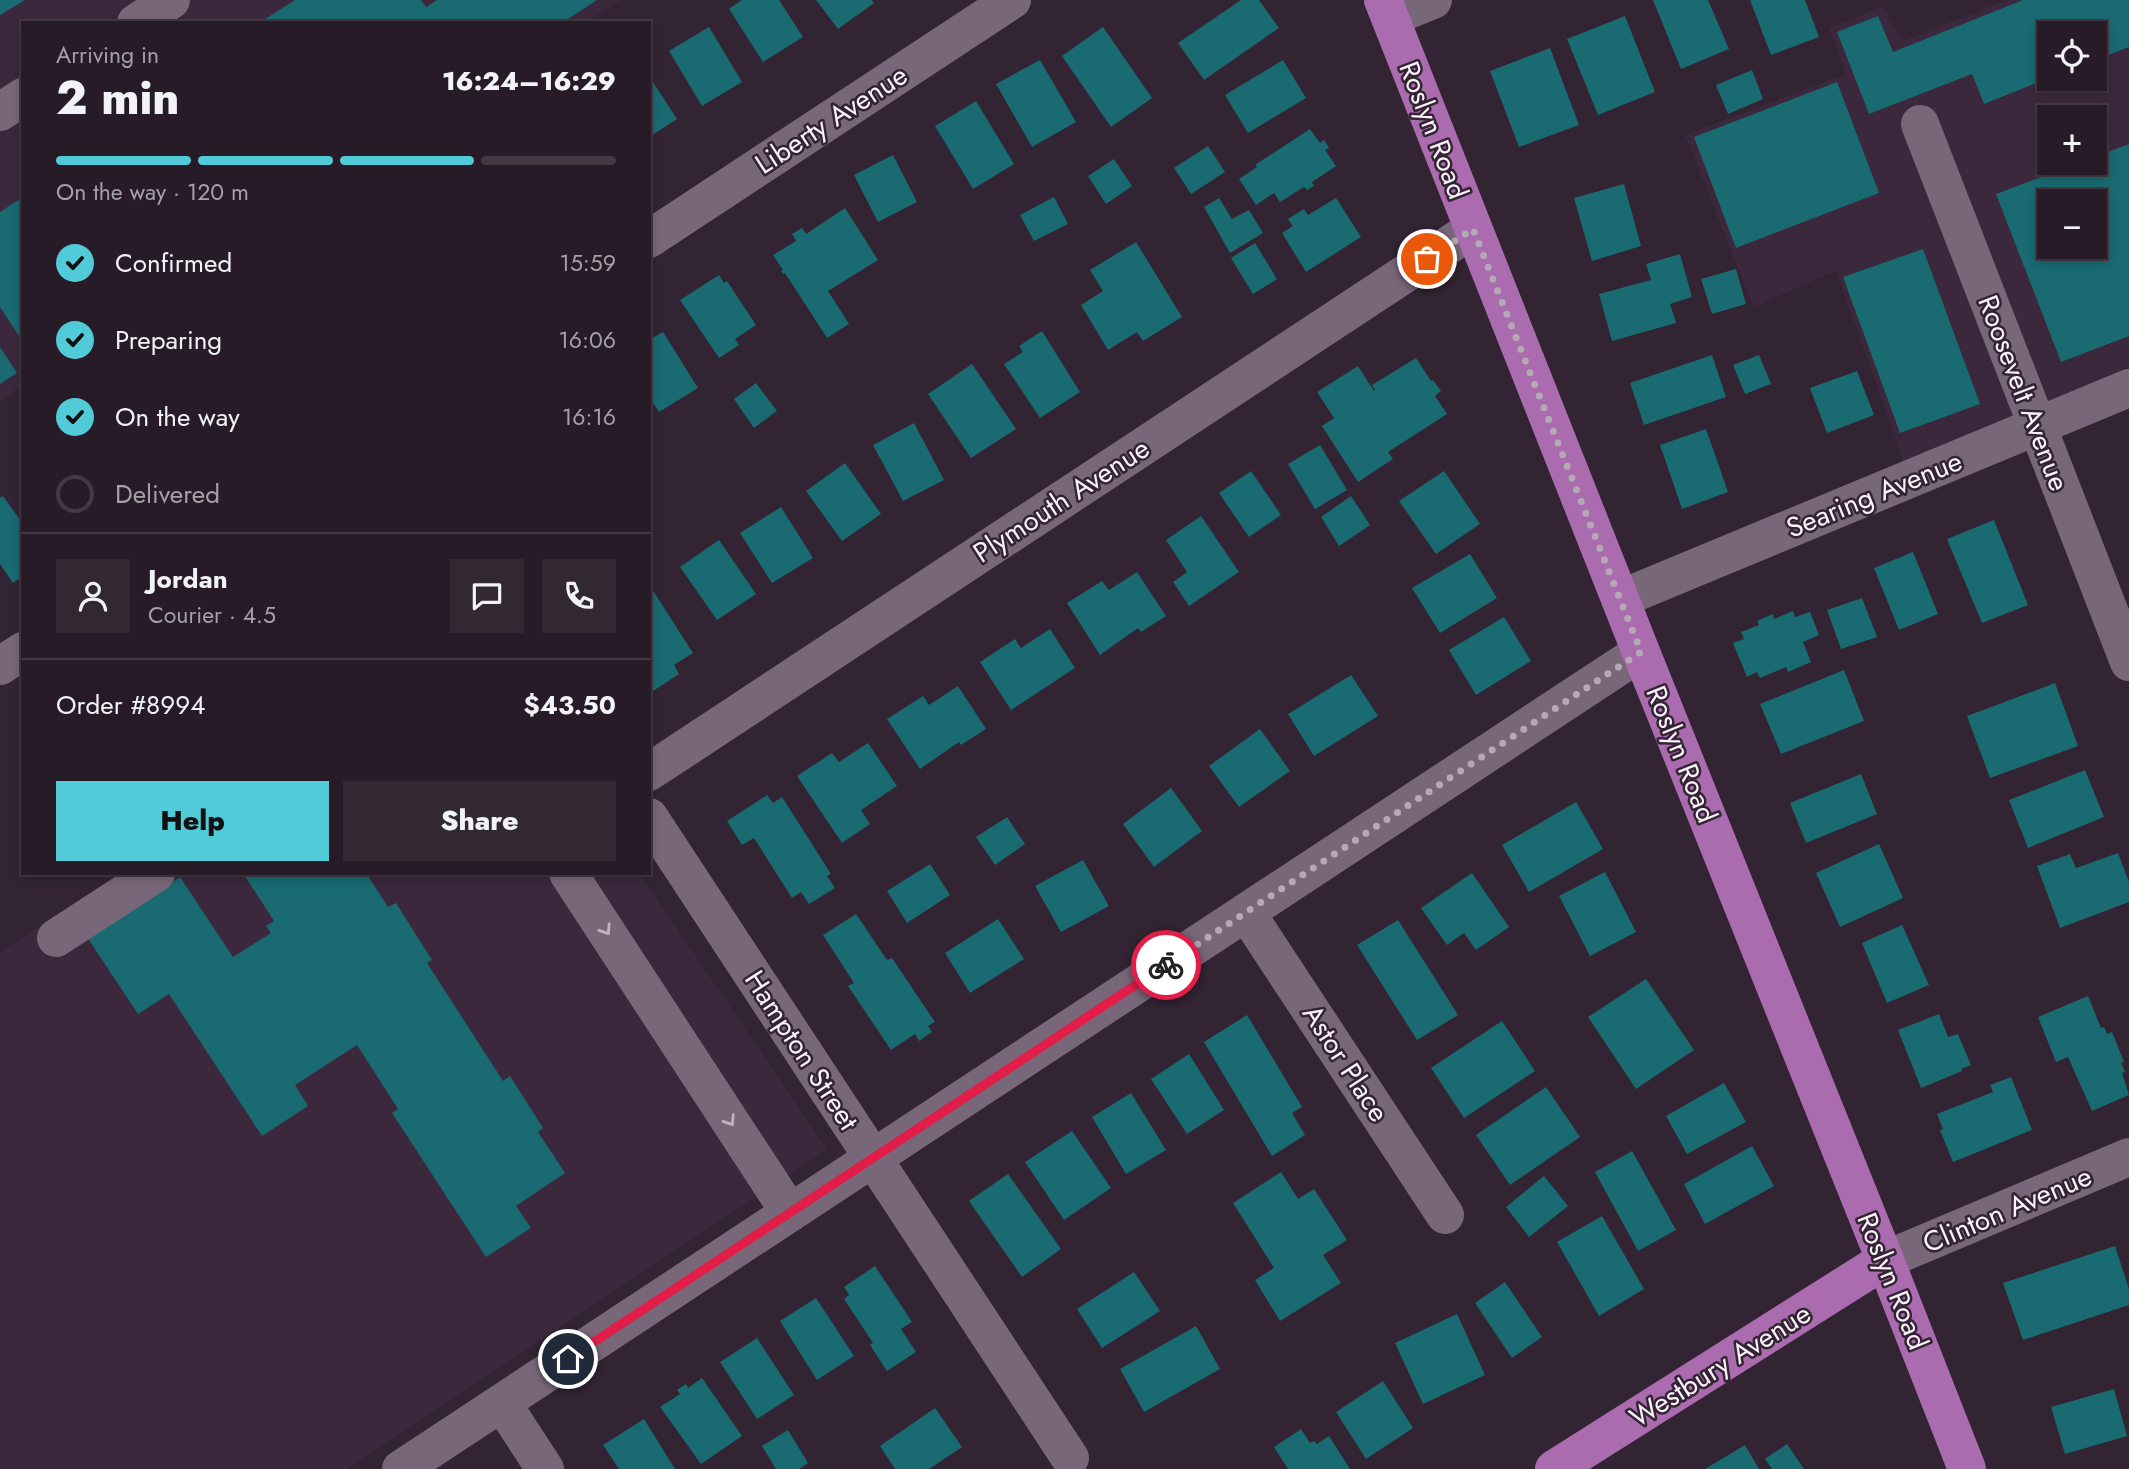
<!DOCTYPE html>
<html lang="en">
<head>
<meta charset="utf-8">
<style>
  :root { --surface:#261b26; --page:#322832; --text:#f1f3f6; --muted:#a4a1a7; --line:#423943; --accent:#52cbd8 }
  body { margin:0; font-family:Jost,sans-serif; background:var(--page); color:var(--text); height:100vh; display:flex; flex-direction:column; font-size:26px; white-space:nowrap }
  * { box-sizing:border-box; margin:0 }
  p { font-size:23px; color:var(--muted) }
  .icon { flex:none; width:38px; height:38px; fill:none; stroke:currentColor; stroke-width:2; stroke-linecap:round; stroke-linejoin:round }
  .map { position:relative; flex:1; overflow:hidden }
  .panel { position:absolute; left:21px; top:21px; width:630px; height:854px; display:flex; flex-direction:column; background:var(--surface); border-radius:0px; box-shadow:0 4px 10px #0003,0 0 0 2px var(--line) }
  .panel>* { flex:none }
  .tools { position:absolute; left:2037px; top:21px; display:grid; gap:14px }
  .tools a { display:grid; place-items:center; width:70px; height:70px; border-radius:0px; background:var(--surface); box-shadow:0 4px 10px #0003,0 0 0 2px var(--line); font-size:35px }
  .pin { position:absolute; display:grid; place-items:center; width:60px; height:60px; color:#fff; margin:-30px; border:4px solid #fff; border-radius:50%; box-shadow:0 2px 7px #0007 }
  .courier { position:absolute; display:grid; place-items:center; width:70px; height:70px; margin:-35px; border:5px solid #e11d48; border-radius:50%; background:#fff; color:#222; box-shadow:0 2px 9px #0007 }
  .head em { font-style:normal; font-weight:800 }
  .head div { display:flex; flex-direction:column-reverse }
  .head { display:flex; align-items:center; justify-content:space-between; height:119px; padding:0 35px }
  h1 { font-size:46px; font-weight:800; line-height:52px }
  .bar { display:grid; grid-template-columns:repeat(4,1fr); gap:10px 7px; align-content:center; height:84px; padding:0 35px }
  .bar i { height:9px; border-radius:5px; background:var(--line) }
  .bar .selected { background:var(--accent) }
  .bar p { grid-column:span 4 }
  .line { display:flex; align-items:center; gap:18px; padding:0 35px; border-top:2px solid var(--line) }
  .line div { flex:1 }
  .round { display:grid; place-items:center; flex:none; width:74px; height:74px; border-radius:0px; background:var(--page) }
  ol { padding:0 35px; list-style:none }
  li { display:flex; align-items:center; gap:21px; height:77px }
  li p { margin-inline-start:auto }
  li .icon { padding:7px; border-radius:50%; background:var(--accent); color:#111; stroke-width:4 }
  li:last-child { color:var(--muted) }
  li i { width:38px; height:38px; border:4px solid var(--line); border-radius:50% }
  .primary-button { display:flex; gap:14px; margin-top:auto; padding:14px 35px }
  .primary-button a { flex:1; height:80px; border-radius:0px; background:var(--accent); color:#111; font-size:28px; font-weight:800; line-height:80px; text-align:center }
  .primary-button a+a { background:var(--page); color:var(--text) }
  .map>svg:first-child { display:block }
  .built { fill:#3b283c; fill-rule:evenodd }
  .building { fill:#1a6a72; fill-rule:evenodd }
  .lines { fill:none; stroke-linecap:round; stroke-linejoin:round }
  .minor { stroke:#786779; stroke-width:38 }
  .major { stroke:#aa6cae; stroke-width:38 }
  .oneway { stroke:#c0b3c0 }
  .done { stroke:#b4a9b5; stroke-width:7; stroke-dasharray:0 12.6 }
  .route { stroke:#e11d48; stroke-width:9 }
  .labels { text-anchor:middle; stroke-width:5; stroke-linejoin:round; paint-order:stroke }
  .street-label { font-size:28px; fill:#faf1fb; stroke:#322432 }
</style>
</head>
<body>
<div class="map">
<svg width="2129" height="1469" viewBox="0 0 2129 1469">
  <rect width="100%" height="100%" fill="#322432"/>
  <path class="built" d="M0,0H621L585,23H23V386L0,401Z
    M2006,0H2129V386L1909,477L1836,271L1753,307L1685,135L1846,74L1829,28L1883,6L1902,41ZM2049,33H2095V79H2049ZM2049,117H2095V163H2049ZM2049,201H2095V247H2049Z
    M121,873H640L827,1150L347,1469H0V952Z"/>
  <path class="building" d="M0,0H25L0,15Z
    M295,0H421L426,7L437,0H597L562,23H259Z
    M742,0H779L803,37L763,62L729,9Z
    M816,0H872L874,3L838,29Z
    M1241,0H1259L1279,28L1204,80L1178,43Z
    M1653,0H1708L1729,49L1681,69Z
    M1750,0H1805L1819,37L1771,55Z
    M2023,0H2129V47L2095,60V33H2049V78L1984,104L1972,74L1869,114L1837,32L1878,16L1893,52Z
    M1625,16L1655,92L1598,115L1567,39Z
    M709,27L742,82L702,106L669,51Z
    M1103,27L1152,98L1111,127L1062,56Z
    M1550,48L1579,125L1519,147L1490,71Z
    M1040,60L1076,122L1032,147L996,84Z
    M1283,60L1306,98L1248,133L1225,95Z
    M1752,70L1763,99L1728,114L1716,85Z
    M649,76L677,119L649,137Z
    M1837,82L1879,193L1736,248L1694,137Z
    M976,101L1014,164L973,189L935,126Z
    M1310,129L1320,143L1324,140L1329,148L1325,150L1336,166L1312,182L1314,186L1307,190L1304,187L1280,202L1274,193L1256,205L1239,179L1257,167L1255,165Z
    M2129,144V336L2061,362L1996,194L2078,163H2095V157ZM2049,201H2095V247H2049Z
    M1208,146L1225,172L1191,194L1174,168Z
    M893,155L917,202L878,222L854,175Z
    M1114,159L1132,186L1106,204L1088,176Z
    M1624,184L1641,246L1592,261L1574,198Z
    M23,197V342L0,307V212Z
    M1054,197L1068,224L1034,241L1020,215Z
    M1219,198L1232,219L1249,210L1263,233L1230,253L1204,207Z
    M1336,198L1361,237L1306,272L1282,233L1293,226L1288,219L1304,209L1308,215Z
    M845,208L878,260L828,291L849,324L827,338L785,273L783,274L781,271L783,270L773,255L796,241L792,234L802,228L806,234Z
    M1136,242L1182,317L1143,341L1137,332L1108,350L1081,305L1103,291L1090,270Z
    M1255,243L1277,279L1253,294L1231,258Z
    M1923,249L1980,404L1900,433L1843,277Z
    M1680,254L1692,297L1670,304L1676,323L1612,341L1599,294L1651,280L1646,264Z
    M1736,269L1746,304L1712,314L1701,279Z
    M719,275L724,283L727,281L756,325L735,339L739,345L719,358L680,300Z
    M1042,331L1080,392L1040,418L1004,364L1023,352L1019,346Z
    M663,332L698,388L659,412L649,397V340Z
    M0,347L17,373L0,384Z
    M1712,355L1726,397L1644,425L1630,383Z
    M1759,355L1771,384L1745,394L1733,365Z
    M1416,358L1431,381L1433,380L1441,391L1435,396L1447,414L1388,452L1393,459L1358,482L1322,426L1334,418L1317,392L1358,366L1374,391L1375,390L1372,385Z
    M972,364L1016,429L971,458L928,394Z
    M1857,371L1874,415L1827,433L1810,388Z
    M756,383L777,411L754,428L734,399Z
    M914,423L944,480L903,501L873,445Z
    M1706,429L1728,492L1682,509L1660,445Z
    M1320,445L1347,490L1315,509L1288,464Z
    M845,463L881,514L842,541L806,491Z
    M1251,471L1281,515L1249,537L1219,493Z
    M1444,471L1480,524L1436,554L1399,501Z
    M3,496L23,524V576L13,583L0,564V498Z
    M1351,496L1370,525L1339,546L1321,517Z
    M781,507L813,558L772,583L740,533Z
    M1201,516L1239,572L1189,606L1173,582L1187,572L1166,540Z
    M1994,520L2028,605L1982,623L1947,539Z
    M719,540L756,594L717,620L680,567Z
    M1913,552L1938,614L1899,630L1874,568Z
    M1470,554L1497,598L1440,633L1412,588Z
    M1137,572L1166,616L1141,632L1138,628L1100,655L1067,603L1102,581L1109,590Z
    M652,589L693,653L674,665L679,674L650,693L649,591Z
    M1862,598L1877,637L1841,649L1827,610Z
    M1793,611L1795,617L1810,612L1819,635L1803,642L1811,662L1788,672L1786,667L1760,678L1757,672L1747,677L1733,643L1744,639L1741,632L1759,625L1757,621L1773,614L1774,619Z
    M1504,617L1531,661L1476,695L1449,650Z
    M1050,629L1075,668L1011,710L980,662L1015,639L1021,648Z
    M1844,670L1864,721L1781,754L1760,704Z
    M1351,675L1378,716L1314,756L1288,714Z
    M2055,683L2078,746L1990,778L1967,716Z
    M958,686L986,729L961,745L959,742L920,769L887,719L923,696L929,705Z
    M1260,729L1290,771L1239,807L1209,766Z
    M868,743L897,786L861,810L870,824L842,843L797,776L832,753L839,762Z
    M2085,770L2104,817L2028,848L2009,800Z
    M1861,774L1877,814L1806,843L1790,803Z
    M1171,788L1202,831L1154,867L1123,824Z
    M767,795L773,803L782,797L831,874L827,876L835,888L809,904L801,892L792,898L754,838L742,845L727,821Z
    M1576,802L1603,849L1529,892L1502,845Z
    M1007,817L1025,844L995,865L976,837Z
    M1879,844L1903,898L1840,927L1816,873Z
    M2118,853L2129,882V902L2060,928L2037,866L2070,854L2076,868Z
    M1083,860L1109,906L1061,932L1035,886Z
    M930,864L950,895L907,923L887,891Z
    M1605,872L1636,932L1590,956L1559,896Z
    M243,873H366L388,907L396,903L432,960L427,963L503,1081L510,1076L543,1128L538,1132L565,1173L516,1206L531,1228L486,1257L392,1113L398,1109L357,1045L295,1085L308,1106L262,1136L169,994L138,1014L87,937L180,877L233,957L271,933L266,926L274,921Z
    M1472,873L1509,927L1476,950L1464,933L1447,945L1421,908Z
    M856,914L887,960L892,958L935,1022L928,1026L932,1032L919,1041L915,1034L891,1050L848,986L854,983L823,935Z
    M998,919L1024,959L970,993L945,953Z
    M1398,920L1458,1015L1417,1040L1357,945Z
    M1902,925L1929,985L1887,1003L1862,943Z
    M1646,979L1694,1050L1636,1089L1588,1017Z
    M2088,996L2101,1028L2104,1027L2107,1034L2112,1032L2124,1062L2121,1063L2125,1072L2122,1073L2129,1095L2092,1111L2068,1057L2056,1062L2038,1017Z
    M1939,1014L1948,1037L1958,1034L1971,1065L1961,1069L1962,1071L1921,1088L1898,1030Z
    M1247,1015L1302,1107L1292,1113L1305,1135L1272,1156L1204,1042Z
    M1502,1021L1535,1071L1464,1118L1431,1068Z
    M1189,1054L1224,1110L1187,1134L1151,1079Z
    M2011,1077L2032,1130L1953,1162L1940,1130L1943,1129L1937,1114L1993,1092L1990,1085Z
    M1724,1083L1746,1122L1687,1154L1666,1116Z
    M1546,1087L1580,1137L1510,1185L1476,1135Z
    M1131,1093L1166,1150L1126,1174L1092,1117Z
    M1072,1131L1111,1188L1064,1220L1025,1162Z
    M1752,1146L1774,1186L1705,1224L1684,1184Z
    M1632,1151L1676,1230L1638,1251L1595,1172Z
    M1281,1172L1298,1199L1314,1189L1347,1240L1323,1255L1341,1283L1280,1321L1255,1280L1274,1268L1233,1203Z
    M1008,1174L1061,1249L1022,1277L969,1201Z
    M1544,1176L1568,1206L1529,1237L1506,1207Z
    M1602,1216L1644,1289L1599,1316L1557,1242Z
    M2115,1246L2129,1289V1305L2023,1340L2003,1283Z
    M875,1266L912,1322L901,1329L916,1352L887,1371L870,1345L873,1343L844,1299L849,1295L844,1287Z
    M1134,1272L1160,1311L1102,1348L1077,1309Z
    M1505,1282L1542,1337L1512,1358L1475,1303Z
    M816,1298L854,1356L817,1380L780,1321Z
    M1457,1314L1485,1375L1423,1404L1395,1343Z
    M1196,1326L1220,1369L1144,1412L1120,1369Z
    M757,1338L794,1395L757,1419L720,1362Z
    M702,1378L742,1436L701,1464L660,1407L680,1394L677,1390L686,1384L688,1388Z
    M1383,1381L1413,1428L1366,1459L1336,1412Z
    M2114,1389L2127,1436L2065,1454L2051,1407Z
    M935,1408L962,1447L929,1469H895L880,1446Z
    M644,1419L675,1469H619L603,1445Z
    M1301,1429L1310,1443L1314,1441L1317,1444L1329,1436L1350,1469H1288L1274,1447Z
    M788,1430L808,1463L799,1469H776L762,1446Z
    M1787,1444L1804,1469H1772L1765,1459Z
    M1745,1445L1759,1469H1705Z"/>
  <g class="lines">
    <path class="minor" d="M1390,17L1433,0
      M136,23L171,0
      M0,112L23,97
      M1920,124L2129,662
      M649,239L1012,0
      M1620,599L2129,388
      M0,666L23,651
      M649,772L1473,229
      M649,817L1070,1458
      M568,873L790,1213
      M1246,912L1445,1215
      M56,938L156,873
      M1885,1260L2129,1157
      M502,1403L545,1469
      M401,1469L1641,652"/>
    <path class="major" d="M1383,0L1641,652L1885,1260L1967,1469
      M1554,1469L1885,1260"/>
  </g>
  <defs><path id="oneway-chevron" d="M-2-3.5L2.5 0L-2 3.5" fill="none" stroke-width="1.6" stroke-linecap="round" stroke-linejoin="round" transform="scale(1.75)"/></defs>
  <g class="oneway">
    <use href="#oneway-chevron" transform="translate(606 930) rotate(57)"/>
    <use href="#oneway-chevron" transform="translate(730 1121) rotate(57)"/>
  </g>
  <g class="lines">
    <path class="done" d="M1166,965L1641,652L1473,229L1427,259"/>
    <path class="route" d="M568,1359L1166,965"/>
  </g>
  <g class="labels">
    <g class="street-label">
      <text transform="translate(831 119) rotate(-33)" y="10">Liberty Avenue</text>
      <text transform="translate(1434 130) rotate(69)" y="10">Roslyn Road</text>
      <text transform="translate(2024 393) rotate(69)" y="10">Roosevelt Avenue</text>
      <text transform="translate(1874 494) rotate(-22)" y="10">Searing Avenue</text>
      <text transform="translate(1061 500) rotate(-33)" y="10">Plymouth Avenue</text>
      <text transform="translate(1682 754) rotate(68)" y="10">Roslyn Road</text>
      <text transform="translate(802 1050) rotate(57)" y="10">Hampton Street</text>
      <text transform="translate(1346 1063) rotate(57)" y="10">Astor Place</text>
      <text transform="translate(2007 1209) rotate(-23)" y="10">Clinton Avenue</text>
      <text transform="translate(1893 1281) rotate(68)" y="10">Roslyn Road</text>
      <text transform="translate(1720 1365) rotate(-32)" y="10">Westbury Avenue</text>
    </g>
  </g>
</svg>
<div class="tools">
<a><svg class="icon" aria-label="locate" viewBox="0 0 24 24"><circle cx="12" cy="12" r="6"/><path d="M12 2v4M12 18v4M2 12h4M18 12h4"/></svg></a>
<a>+</a>
<a>−</a>
</div>
<div class="pin" style="left:1427px;top:259px;background:#ea580c"><svg class="icon" aria-label="bag" viewBox="0 0 24 24"><path d="M5 8h14l-1 12H6zM9 8a3 3 0 0 1 6 0"/></svg></div>
<div class="pin" style="left:568px;top:1359px;background:#1f2937"><svg class="icon" aria-label="home" viewBox="0 0 24 24"><path d="M3 11l9-7 9 7M6 9v11h12V9"/></svg></div>
<div class="courier" style="left:1166px;top:965px"><svg class="icon" aria-label="bike" viewBox="0 0 24 24"><circle cx="6" cy="16" r="4"/><circle cx="18" cy="16" r="4"/><path d="M6 16l4-8h5l3 8M10 8l3 8H6M13 5h3"/></svg></div>
<section class="panel">
<div class="head"><div><h1>2 min</h1><p>Arriving in</p></div><em>16:24–16:29</em></div>
<div class="bar"><i class="selected"></i><i class="selected"></i><i class="selected"></i><i></i><p>On the way · 120 m</p></div>
<ol>
<li><svg class="icon" aria-label="check" viewBox="0 0 24 24"><path d="M5 12l5 5 9-10"/></svg>Confirmed<p>15:59</p></li>
<li><svg class="icon" aria-label="check" viewBox="0 0 24 24"><path d="M5 12l5 5 9-10"/></svg>Preparing<p>16:06</p></li>
<li><svg class="icon" aria-label="check" viewBox="0 0 24 24"><path d="M5 12l5 5 9-10"/></svg>On the way<p>16:16</p></li>
<li><i></i>Delivered</li>
</ol>
<div class="line" style="height:126px"><a class="round"><svg class="icon" aria-label="person" viewBox="0 0 24 24"><circle cx="12" cy="8" r="4"/><path d="M4 21q1-7 8-7t8 7"/></svg></a><div><b>Jordan</b><p>Courier · 4.5</p></div><a class="round"><svg class="icon" aria-label="chat" viewBox="0 0 24 24"><path d="M4 5h16v11H9l-5 4z"/></svg></a><a class="round"><svg class="icon" aria-label="phone" viewBox="0 0 24 24"><path d="M5 4h4l2 5-3 2q2 4 5 5l2-3 5 2v4C11 20 4 13 5 4z"/></svg></a></div>
<div class="line" style="height:91px"><div>Order #8994</div><b>$43.50</b></div>
<div class="primary-button"><a>Help</a><a>Share</a></div>
</section>
</div>
</body>
</html>
